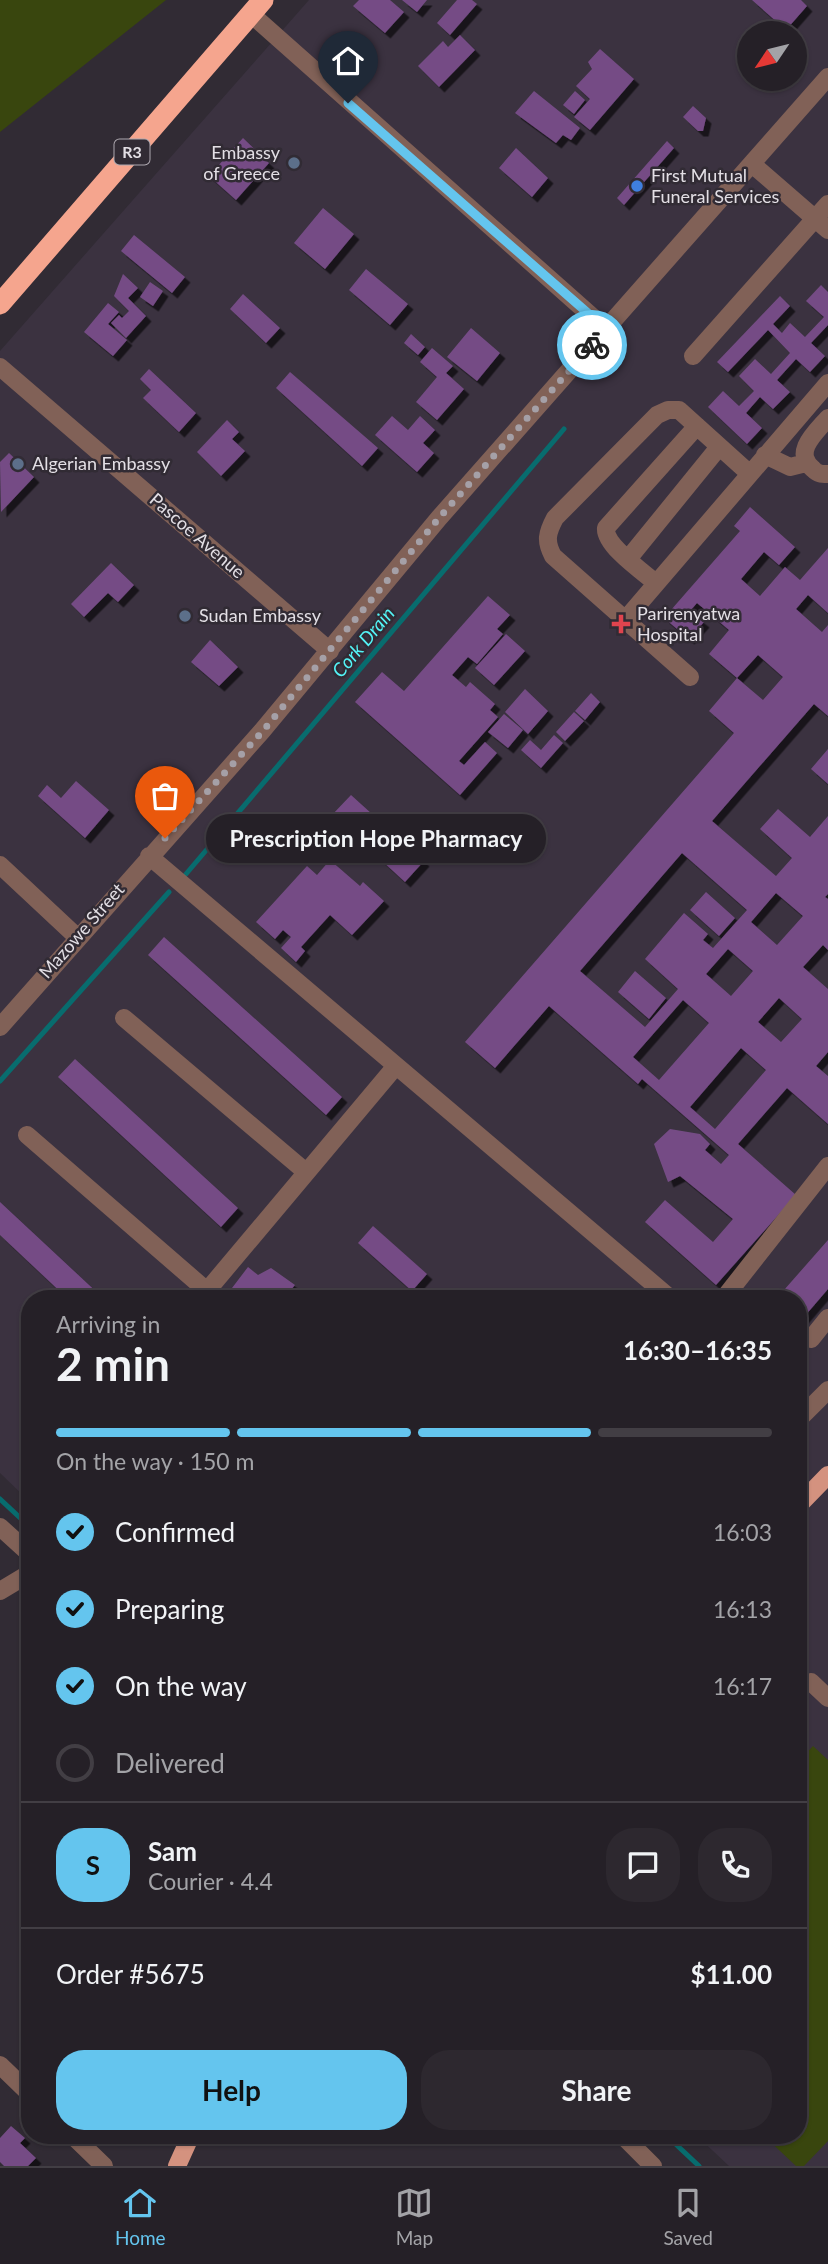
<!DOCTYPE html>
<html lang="en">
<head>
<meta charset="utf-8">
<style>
  :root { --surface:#252027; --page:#2d282f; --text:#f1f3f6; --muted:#a3a3a7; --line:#423e44; --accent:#64c5ee }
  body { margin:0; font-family:Lato,sans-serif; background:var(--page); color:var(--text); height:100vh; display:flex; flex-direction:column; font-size:26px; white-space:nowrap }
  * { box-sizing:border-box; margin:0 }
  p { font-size:23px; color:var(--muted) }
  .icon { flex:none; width:38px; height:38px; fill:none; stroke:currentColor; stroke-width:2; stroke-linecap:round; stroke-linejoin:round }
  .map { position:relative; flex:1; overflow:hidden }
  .drawer { position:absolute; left:21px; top:1290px; width:786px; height:854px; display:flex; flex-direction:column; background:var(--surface); border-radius:28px; box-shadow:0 2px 5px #0004,0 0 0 2px var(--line) }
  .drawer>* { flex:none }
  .needle { width:46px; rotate:235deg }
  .buttons { position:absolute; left:737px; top:21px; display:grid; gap:14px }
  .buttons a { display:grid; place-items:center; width:70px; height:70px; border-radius:50%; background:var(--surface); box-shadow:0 2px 5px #0004,0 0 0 2px var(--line); font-size:35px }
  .pin { position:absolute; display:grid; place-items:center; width:60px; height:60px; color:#fff; margin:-72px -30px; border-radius:50% 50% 50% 0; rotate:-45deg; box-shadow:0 0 7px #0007 }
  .pin .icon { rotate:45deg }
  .courier { position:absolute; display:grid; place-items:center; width:70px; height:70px; margin:-35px; border:5px solid #64c5ee; border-radius:50%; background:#fff; color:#222; box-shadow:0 2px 9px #0007 }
  .bubble { position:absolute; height:49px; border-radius:24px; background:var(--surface); box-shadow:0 2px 5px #0004,0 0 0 2px var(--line); font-size:23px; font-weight:700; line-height:49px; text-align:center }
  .overview em { font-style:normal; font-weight:700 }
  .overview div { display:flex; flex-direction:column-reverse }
  .overview { display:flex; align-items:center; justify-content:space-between; height:119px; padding:0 35px }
  h1 { font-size:46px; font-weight:700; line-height:52px }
  .bar { display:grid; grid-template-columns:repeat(4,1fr); gap:10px 7px; align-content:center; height:84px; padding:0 35px }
  .bar i { height:9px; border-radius:5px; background:var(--line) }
  .bar .current { background:var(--accent) }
  .bar p { grid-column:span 4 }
  .line { display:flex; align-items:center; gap:18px; padding:0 35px; border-top:2px solid var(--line) }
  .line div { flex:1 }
  .round { display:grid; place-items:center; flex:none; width:74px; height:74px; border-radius:28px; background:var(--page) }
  ol { padding:0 35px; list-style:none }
  li { display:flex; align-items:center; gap:21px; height:77px }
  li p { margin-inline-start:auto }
  li .icon { padding:7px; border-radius:50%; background:var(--accent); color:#111; stroke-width:4 }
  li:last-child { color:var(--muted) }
  li i { width:38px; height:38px; border:4px solid var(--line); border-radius:50% }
  .cta { display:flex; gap:14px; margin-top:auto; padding:14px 35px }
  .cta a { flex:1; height:80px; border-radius:28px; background:var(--accent); color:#111; font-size:28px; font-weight:700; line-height:80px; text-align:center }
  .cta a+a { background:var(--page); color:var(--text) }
  .tabs { display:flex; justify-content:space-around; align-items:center; height:98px; border-top:2px solid var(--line); background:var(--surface); font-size:19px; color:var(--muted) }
  .tabs a { display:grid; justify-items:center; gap:4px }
  .tabs .current { color:var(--accent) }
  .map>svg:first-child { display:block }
  .built { fill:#3b3240; fill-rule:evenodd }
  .green { fill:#39460e }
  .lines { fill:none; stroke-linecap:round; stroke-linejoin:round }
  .stream { stroke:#086c6e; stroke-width:5 }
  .building { fill:#754c85; fill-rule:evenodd; filter:url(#shadow) }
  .minor { stroke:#816157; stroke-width:18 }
  .major { stroke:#d4927f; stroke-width:18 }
  .highway { stroke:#f5a58e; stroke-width:21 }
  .done { stroke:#a5a0a7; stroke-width:7; stroke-dasharray:0 12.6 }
  .route { stroke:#64c5ee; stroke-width:9 }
  .service-dot { fill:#5c6f8a; stroke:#312b34; stroke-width:2.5 }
  .shop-dot { fill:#3f7fe0; stroke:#312b34; stroke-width:2.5 }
  .health-dot { fill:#e0444e; stroke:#312b34; stroke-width:2.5 }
  .labels { text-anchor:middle; stroke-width:5; stroke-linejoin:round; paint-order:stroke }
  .shield { fill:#312b34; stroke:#aea9b0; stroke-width:2 }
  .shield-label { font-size:16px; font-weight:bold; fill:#e3dfe5 }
  .poi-label { font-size:18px; fill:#e3dfe5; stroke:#312b34; text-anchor:start }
  .street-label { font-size:18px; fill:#e3dfe5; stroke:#312b34 }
  .water-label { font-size:19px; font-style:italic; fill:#54f4f7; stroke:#312b34 }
</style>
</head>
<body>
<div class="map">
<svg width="828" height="2166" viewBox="0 0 828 2166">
  <defs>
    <filter id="shadow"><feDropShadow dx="5.5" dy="5.5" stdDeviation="0" flood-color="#0009"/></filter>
  </defs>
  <rect width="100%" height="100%" fill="#312b34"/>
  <path class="built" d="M309,0H828V2166H729L696,2135H798V1298H30V1502L0,1473V351ZM749,33H794V79H749Z"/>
  <path class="green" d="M0,0H166L0,132Z
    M813,1746L828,1760V2141L804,2166H796L763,2135H798V1762Z"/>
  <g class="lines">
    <path class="stream" d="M186,874L564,429
      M0,1081L169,892
      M0,1499L30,1527
      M666,2135L699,2166"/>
  </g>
  <path class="building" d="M359,0H390L404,12L385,33L353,6Z
    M402,0H427L417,12Z
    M457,0H472L477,4L450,35L437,23Z
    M752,0H801L807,6L786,30Z
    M460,35L475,50L439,87L418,66L443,41L448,47Z
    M600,49L634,79L590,130L574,117L590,99L576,86L592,69L588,62Z
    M534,91L580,128L571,140L563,135L556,143L515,113Z
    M575,91L585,100L574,114L563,105Z
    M693,106L706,118L703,131H698L683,117Z
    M243,138L269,163L236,200L209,176Z
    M667,141L674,148L624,205L617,198Z
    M516,148L548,178L532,197L499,168Z
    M323,208L354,234L325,269L294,243Z
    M134,235L185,277L172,293L121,251Z
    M366,269L408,304L390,325L349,290Z
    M123,274L138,288L128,298L146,316L126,338L111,323L119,315L122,318L129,311L114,296Z
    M150,282L163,291L153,306L140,297Z
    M821,285L828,292V325L811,343L825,356L810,372L796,359L777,380L790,392L773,409L760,397L746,413L762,428L747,444L708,407L723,391L739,406L754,391L739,376L755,359L771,374L790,353L768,330L728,372L717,362L780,296L790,306L773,324L782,333L790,323L805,337L824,317L806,301Z
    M243,294L280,328L266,343L230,309Z
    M108,303L119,312L108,324L127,340L113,356L84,332Z
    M471,328L500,353L477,381L447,357Z
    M411,334L425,347L418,355L404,343Z
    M432,348L453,366L446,373L464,389L437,420L416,402L437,377L420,362Z
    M149,369L196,413L179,432L143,398L151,390L140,379Z
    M290,372L378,448L362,466L276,388Z
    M392,416L408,430L420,416L435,430L423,443L434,453L417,472L375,435Z
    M227,420L239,432L232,439L245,451L221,476L197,452Z
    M9,453L34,477L1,512L0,462Z
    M750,507L795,547L779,565L764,552L741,579L760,596L785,567L800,580L828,548V613L808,595L796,609L822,632L828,625V716L814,704L712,821L776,876L792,858L760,829L778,809L810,837L828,816V894L825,897L828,899V950L823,945L803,967L828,989V1052L816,1066L828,1076V1124L787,1088L738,1144L796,1195L716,1285L645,1222L665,1200L713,1242L733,1219L680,1176L668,1182L654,1144L670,1129L700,1134L710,1144L705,1150L721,1164L729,1155L642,1079L638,1084L549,1006L495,1068L465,1042L734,733L709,711L737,678L763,700L783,677L758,655L737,678L709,654L729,630L697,603L690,611L704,622L689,639L664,618L740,531L734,526ZM682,853L747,910L713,948L703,940L708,934L684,913L645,959L678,989L645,1027L580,971ZM776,893L803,916L777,945L751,922ZM728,949L753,971L731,996L706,974ZM779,998L802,1019L781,1042L758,1022ZM683,1000L709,1023L659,1080L633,1057ZM741,1048L766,1070L715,1129L690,1107Z
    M111,563L134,585L118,602L108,593L84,617L71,604Z
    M488,596L510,615L497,629L503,634L477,664L468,657L452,675L466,687L470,682L495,704L490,710L498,717L459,761L464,765L485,742L497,753L460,795L355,702L382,672L404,691Z
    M506,634L525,651L494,685L475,668Z
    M210,640L238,667L219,686L191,662Z
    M525,689L548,711L528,734L505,712Z
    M591,693L600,702L585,720L575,711Z
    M574,712L584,721L565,741L556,732Z
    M504,714L523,730L508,748L488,732Z
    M554,735L563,743L541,768L521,750L530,740L541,750Z
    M828,749V784L811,769Z
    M76,781L109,810L85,838L38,796L47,785L61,798Z
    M351,795L424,861L405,882L332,815Z
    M330,860L360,886L363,882L384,901L352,935L330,915L301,947L305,951L296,962L281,948L291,937L283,930L275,939L256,922L307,866L317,875Z
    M706,892L735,918L719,936L690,910Z
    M164,937L342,1097L326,1115L148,955Z
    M635,971L666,998L649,1019L618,992Z
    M75,1059L238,1208L221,1227L58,1077Z
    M0,1202L103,1298H67L0,1235Z
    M373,1226L427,1274L412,1291L358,1243Z
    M828,1240V1289L798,1324V1298H777Z
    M248,1267L258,1275L271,1268L295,1285L284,1298H244L232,1288Z
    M11,2126L25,2138L20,2143L36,2158L28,2166H4L0,2162V2138Z"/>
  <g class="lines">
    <path class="minor" d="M251,14L606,329
      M752,164L828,230
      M693,356L828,204
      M0,367L330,651
      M828,418C816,432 792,452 813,469C818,474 821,474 828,474
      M765,455L790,467L806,463
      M628,559L719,447
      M656,583C643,572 604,545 606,528L697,426
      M625,620L828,383
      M690,677L553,556C545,541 547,533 555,518L657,415L668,410H679L750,474
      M149,856L670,1298
      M0,865L77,937
      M124,1018L306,1172
      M0,1027L262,731L439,518L828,77
      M27,1135L207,1291
      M201,1298L395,1067
      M724,1298L828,1166
      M811,1339L828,1318
      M798,1420L828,1390
      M0,1527L30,1554
      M0,1591L30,1573
      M811,1682L828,1698
      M0,2065L30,2094
      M72,2135L104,2166
      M622,2135L653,2166"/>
    <path class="major" d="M798,1506L828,1475
      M177,2166L191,2135"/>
    <path class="highway" d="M0,304L263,0"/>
  </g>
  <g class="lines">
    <path class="done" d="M165,838L262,732L439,518L592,345"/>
    <path class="route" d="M348,103L606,329L592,345"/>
  </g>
  <g class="service-dot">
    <circle cx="294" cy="163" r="7"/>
    <circle cx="18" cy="464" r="7"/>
    <circle cx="185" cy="616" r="7"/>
  </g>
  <circle class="shop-dot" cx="637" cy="186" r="7"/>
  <path class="health-dot" d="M617.5 613.5h7v7h7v7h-7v7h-7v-7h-7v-7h7z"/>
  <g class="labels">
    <rect class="shield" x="114.5" y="139.5" width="35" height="25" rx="5"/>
    <g class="shield-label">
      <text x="132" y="158">R3</text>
    </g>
    <g class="poi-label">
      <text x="280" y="159" text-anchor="end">Embassy<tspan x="280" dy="21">of Greece</tspan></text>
      <text x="651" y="182">First Mutual<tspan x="651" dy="21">Funeral Services</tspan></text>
      <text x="32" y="470">Algerian Embassy</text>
      <text x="637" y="620">Parirenyatwa<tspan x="637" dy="21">Hospital</tspan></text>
      <text x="199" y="622">Sudan Embassy</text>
    </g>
    <g class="street-label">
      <text transform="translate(197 536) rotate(41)" y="6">Pascoe Avenue</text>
      <text transform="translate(82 931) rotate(-49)" y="6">Mazowe Street</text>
    </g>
    <g class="water-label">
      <text transform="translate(363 642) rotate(-50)" y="7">Cork Drain</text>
    </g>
  </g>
</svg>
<div class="buttons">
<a><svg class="needle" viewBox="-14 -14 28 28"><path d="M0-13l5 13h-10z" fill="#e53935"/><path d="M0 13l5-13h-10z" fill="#a3a3a7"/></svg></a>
</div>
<div class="pin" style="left:165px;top:838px;background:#ea580c"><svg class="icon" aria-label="bag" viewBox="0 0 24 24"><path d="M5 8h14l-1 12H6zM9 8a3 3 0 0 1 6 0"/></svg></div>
<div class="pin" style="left:348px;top:103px;background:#1f2937"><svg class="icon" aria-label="home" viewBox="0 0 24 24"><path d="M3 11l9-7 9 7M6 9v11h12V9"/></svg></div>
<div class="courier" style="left:592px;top:345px"><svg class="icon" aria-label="bike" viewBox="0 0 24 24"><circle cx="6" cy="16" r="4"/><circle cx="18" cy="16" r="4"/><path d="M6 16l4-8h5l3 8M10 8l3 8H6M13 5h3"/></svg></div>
<div class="bubble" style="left:206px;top:814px;width:340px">Prescription Hope Pharmacy</div>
<section class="drawer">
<div class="overview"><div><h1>2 min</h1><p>Arriving in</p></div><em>16:30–16:35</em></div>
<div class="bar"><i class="current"></i><i class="current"></i><i class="current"></i><i></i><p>On the way · 150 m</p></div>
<ol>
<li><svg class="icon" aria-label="check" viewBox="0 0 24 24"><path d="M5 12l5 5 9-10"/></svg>Confirmed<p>16:03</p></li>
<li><svg class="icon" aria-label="check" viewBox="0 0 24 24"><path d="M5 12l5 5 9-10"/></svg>Preparing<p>16:13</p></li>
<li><svg class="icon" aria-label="check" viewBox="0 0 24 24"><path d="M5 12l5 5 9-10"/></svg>On the way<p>16:17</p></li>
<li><i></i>Delivered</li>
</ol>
<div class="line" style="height:126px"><b class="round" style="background:var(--accent);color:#111">S</b><div><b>Sam</b><p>Courier · 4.4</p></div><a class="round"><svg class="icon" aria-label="chat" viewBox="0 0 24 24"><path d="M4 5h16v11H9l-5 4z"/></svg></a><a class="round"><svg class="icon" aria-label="phone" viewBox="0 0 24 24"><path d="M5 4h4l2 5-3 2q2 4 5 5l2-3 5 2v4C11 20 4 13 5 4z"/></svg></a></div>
<div class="line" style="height:91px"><div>Order #5675</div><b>$11.00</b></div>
<div class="cta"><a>Help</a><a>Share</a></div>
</section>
</div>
<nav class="tabs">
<a class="current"><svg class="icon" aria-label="home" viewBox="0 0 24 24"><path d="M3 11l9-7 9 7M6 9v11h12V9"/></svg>Home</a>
<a><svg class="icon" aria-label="map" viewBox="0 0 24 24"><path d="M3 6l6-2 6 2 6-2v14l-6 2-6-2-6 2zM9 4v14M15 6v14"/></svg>Map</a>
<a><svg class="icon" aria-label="saved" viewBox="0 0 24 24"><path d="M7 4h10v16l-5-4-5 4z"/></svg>Saved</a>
</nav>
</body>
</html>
